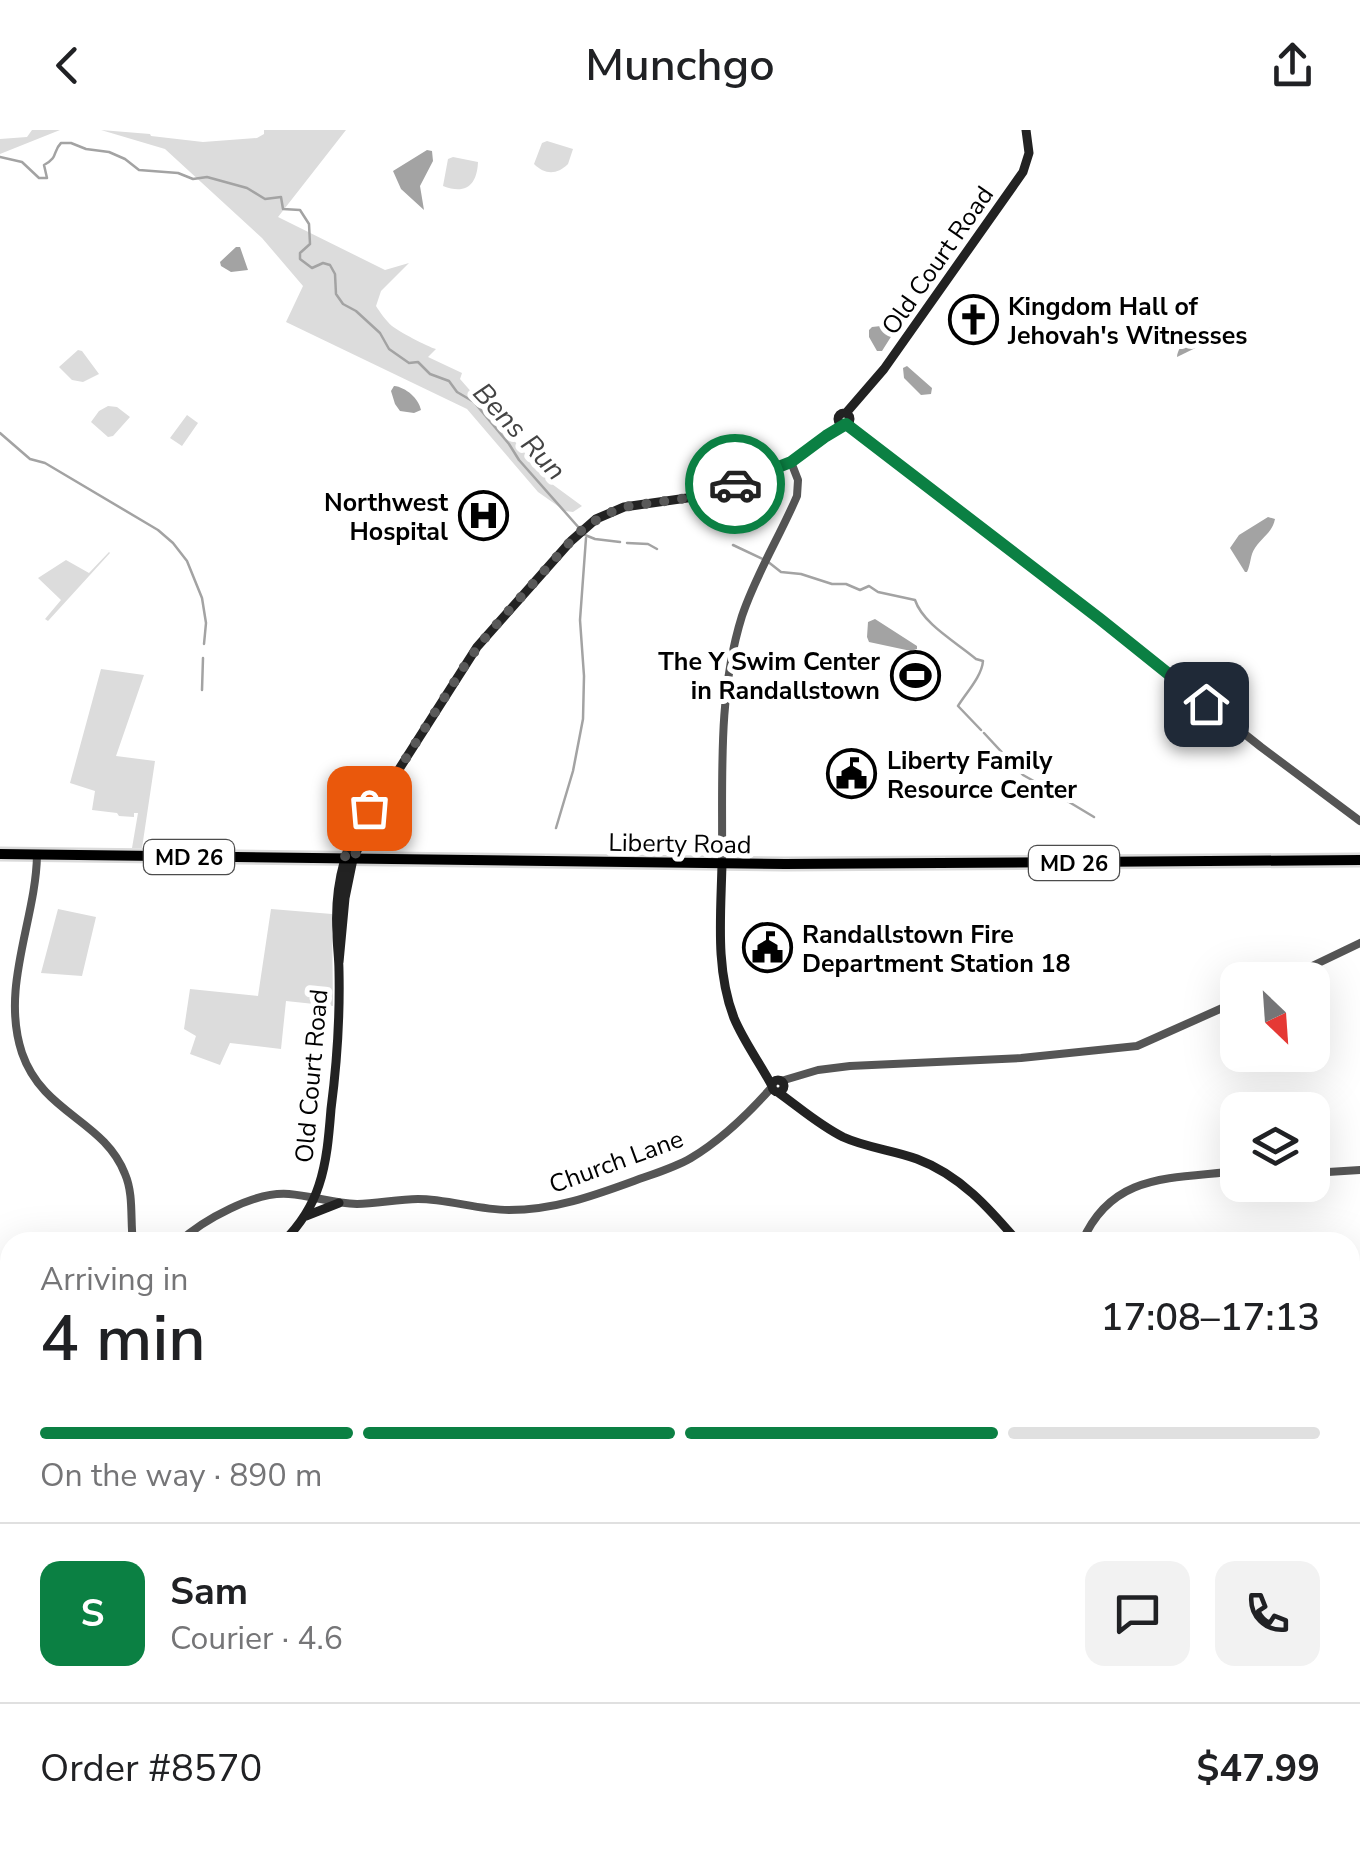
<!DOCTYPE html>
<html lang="en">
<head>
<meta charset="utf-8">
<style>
  :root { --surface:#fff; --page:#f2f2f2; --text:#202124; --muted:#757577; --line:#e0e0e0; --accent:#0b8043 }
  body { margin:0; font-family:"Nunito Sans",sans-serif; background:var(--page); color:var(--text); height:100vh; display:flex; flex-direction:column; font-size:38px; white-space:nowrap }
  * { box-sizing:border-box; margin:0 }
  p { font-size:32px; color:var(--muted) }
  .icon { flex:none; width:55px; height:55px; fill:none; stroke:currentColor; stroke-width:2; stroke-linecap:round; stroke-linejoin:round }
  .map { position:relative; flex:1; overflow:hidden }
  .sheet { position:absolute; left:0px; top:1102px; width:1360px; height:622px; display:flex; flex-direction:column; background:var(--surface); border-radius:30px 30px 0 0; box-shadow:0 10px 40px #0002 }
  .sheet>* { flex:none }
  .needle { width:65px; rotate:155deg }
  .tools { position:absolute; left:1220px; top:832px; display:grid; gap:20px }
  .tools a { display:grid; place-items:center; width:110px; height:110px; border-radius:20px; background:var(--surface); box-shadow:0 10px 40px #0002; font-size:50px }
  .pin { position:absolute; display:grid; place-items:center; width:85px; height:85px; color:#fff; margin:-42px; border-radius:20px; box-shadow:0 5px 15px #0006 }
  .courier { position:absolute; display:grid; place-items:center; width:100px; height:100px; margin:-50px; border:8px solid #0b8043; border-radius:50%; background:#fff; color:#222; box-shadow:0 2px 12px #0007 }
  .overview em { font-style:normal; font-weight:600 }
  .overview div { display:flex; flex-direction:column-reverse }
  .overview { display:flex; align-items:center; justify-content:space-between; height:170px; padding:0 40px }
  h1 { font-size:65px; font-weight:600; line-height:75px }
  .bar { display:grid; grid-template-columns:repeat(4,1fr); gap:15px 10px; align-content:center; height:120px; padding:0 40px }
  .bar i { height:12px; border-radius:8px; background:var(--line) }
  .bar .selected { background:var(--accent) }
  .bar p { grid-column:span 4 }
  .line { display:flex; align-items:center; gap:25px; padding:0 40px; border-top:2px solid var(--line) }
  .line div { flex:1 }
  .round { display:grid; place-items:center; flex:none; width:105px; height:105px; border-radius:20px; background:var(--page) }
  header { display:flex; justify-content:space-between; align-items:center; height:130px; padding:0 40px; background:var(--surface); font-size:45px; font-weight:600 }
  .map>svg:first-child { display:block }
  .green { fill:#dcdcdc }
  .water { fill:#a3a3a3 }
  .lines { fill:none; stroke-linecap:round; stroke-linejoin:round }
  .stream { stroke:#a3a3a3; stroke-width:2.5 }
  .primary-casing { stroke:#dbdbdb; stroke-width:15 }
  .tertiary { stroke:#555; stroke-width:8 }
  .secondary { stroke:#222; stroke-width:9 }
  .primary { stroke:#000; stroke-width:10 }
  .done { stroke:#595959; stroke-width:10; stroke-dasharray:0 18 }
  .route { stroke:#0b8043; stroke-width:12 }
  .labels { text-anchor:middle; stroke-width:10; stroke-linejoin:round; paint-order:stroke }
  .shield { fill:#fff; stroke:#4c4c4c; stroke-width:2.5 }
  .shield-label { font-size:22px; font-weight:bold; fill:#000 }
  .street-label { font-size:25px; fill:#000; stroke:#fff }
  .poi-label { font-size:25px; font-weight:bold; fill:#000; stroke:#fff; text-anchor:start }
  .water-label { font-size:28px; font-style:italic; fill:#444; stroke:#fff }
</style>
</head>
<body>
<header><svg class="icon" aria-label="back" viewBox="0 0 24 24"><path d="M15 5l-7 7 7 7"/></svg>Munchgo<svg class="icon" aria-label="share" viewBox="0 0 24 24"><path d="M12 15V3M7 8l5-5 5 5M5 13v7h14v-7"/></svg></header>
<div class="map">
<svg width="1360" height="1723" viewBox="0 0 1360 1723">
  <rect width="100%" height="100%" fill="#fff"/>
  <path class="green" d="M32,0H60L0,24V9L27,7Z
    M101,0L150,4L151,6L203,12L257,8L264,4V0H346L278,87L385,140L409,133L381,161L376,176C380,182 386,191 392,196C398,201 428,217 436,219L428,227L462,243L460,249L552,354L582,376L573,382L565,381L538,362L467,279L286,192L303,156L262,108L165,19Z
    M547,11L573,19L568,34C557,45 545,45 534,34L542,13Z
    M453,27L478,32C477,55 466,65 443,56L448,29Z
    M78,220L82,221L99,244L83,252L72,250L59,237Z
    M108,276L117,277L130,287L113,306L108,307L91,292L99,281Z
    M187,285L198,293L182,316L170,308Z
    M109,422L110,423L48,491L45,489L61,470L38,448L66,430L89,443Z
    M101,539L144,545L116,626L155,631L142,718H132L138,683H134V687L119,686L117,683L92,680L95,661L70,653Z
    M58,779L96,787L82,846L41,843Z
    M271,779L332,784L333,876L286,871L281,919L230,913L220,935L190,924L196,906L184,899L190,859L258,866Z
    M1350,1207L1360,1208V1267L1350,1266Z
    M10,1450V1546L0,1542V1451Z"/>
  <path class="water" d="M427,20L432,21L433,31L420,56L424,80L401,59L393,41Z
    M236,117H240L248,140L231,142L221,136L220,132Z
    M890,195L894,202L882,221H877L869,207V200L872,197Z
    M1206,197L1217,199L1220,206L1177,227C1178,214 1194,202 1206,197Z
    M907,236L932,258L931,264L921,265L904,248L903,238Z
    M394,256C406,257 419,269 421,280L414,283L400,281L395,274L391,261Z
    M1268,387L1275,389C1272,403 1263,406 1255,418C1250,425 1251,434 1247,442H1245L1230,418L1239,405Z
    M875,489L917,516V519L911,521L869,512L867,507L868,492Z"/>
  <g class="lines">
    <path class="stream" d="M0,27L22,32L39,48H47L44,35C59,27 52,22 61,13H71L86,19L109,22L125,29L139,40L178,43L193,49L207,47L247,58L265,69L281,67L283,79L300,80L309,94L310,114L300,123V129L312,138L323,133L330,135L335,144L336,164L343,174L356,181L380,203L389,219L409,233L418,232L430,244L449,251L457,262L474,272L509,314L519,330L580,399
      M0,303L30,329L45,333L158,400L173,413L187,431L202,468L206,493L204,514
      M585,405L595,409L620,412
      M627,413L648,414L657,419
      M733,415L767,431L781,442L801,444L832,454H846L860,460L869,456L878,462L915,470C923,494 956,512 976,529L983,531C982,546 966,563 958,576L981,600
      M202,560L203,528
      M984,603L1023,645L1048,659
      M1059,666L1094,687
      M556,698L573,641L583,589L584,546L580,490L586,408
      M1350,1256L1360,1257
      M0,1463L10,1466"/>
    <defs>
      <path id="primary" d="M0,724L785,734L1360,730"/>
    </defs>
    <use href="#primary" class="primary-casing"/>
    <path class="tertiary" d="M846,294L1100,489L1261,617L1360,691
      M37,725C36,790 0,857 22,923C43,984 104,990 125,1044C134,1065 130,1090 133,1112
      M722,733C723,650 717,566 742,486C756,444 780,406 797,366L798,350L791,332
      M1283,850L1360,813
      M781,951L818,940L850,936L1021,928L1137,916L1238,871
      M1312,1043L1360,1040
      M179,1112C203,1090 255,1061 289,1064C312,1066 333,1073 357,1074C377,1074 397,1069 418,1069C448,1069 478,1080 509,1080C554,1080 593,1066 634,1051C653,1044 674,1038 691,1028C721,1010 749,983 772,957
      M1082,1112C1112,1042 1172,1049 1238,1041
      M0,1176H10
      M0,1422L10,1421
      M0,1548L10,1552
      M119,1715L123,1723"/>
    <path class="secondary" d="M838 289a6 6 0 1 1 12 0a6 6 0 1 1-12 0Z
      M846,283L884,239L1023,42L1029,23L1026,0
      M722,733C721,784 715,839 734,888C744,912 760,933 772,956
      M339,832L345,768L353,729L387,658L477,517L571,411L596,389L624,377L694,367L778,338L791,332L843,295
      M772 956a6 6 0 1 1 12 0a6 6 0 1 1-12 0Z
      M779,963C800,978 819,995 843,1007C867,1018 893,1020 917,1029C960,1045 989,1078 1018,1112
      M306,1086L339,1073
      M283,1112C299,1096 312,1077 319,1055C327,1031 329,1004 331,979C337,933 340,888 339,841C339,828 337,816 337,803C334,755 346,704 378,667
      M0,1343L10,1325
      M1350,1516L1360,1528"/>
    <use href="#primary" class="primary"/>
  </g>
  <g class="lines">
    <path class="done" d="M369,678L356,700L344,729H353L387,658L467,532L488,504L578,403L602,386L624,377L694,367L735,354"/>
    <path class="route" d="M735,354L791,332L826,306L846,294L1100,489L1206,574"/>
  </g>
  <defs>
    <symbol id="church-ring" viewBox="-11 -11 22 22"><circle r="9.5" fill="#fff" stroke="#000" stroke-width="1.5"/><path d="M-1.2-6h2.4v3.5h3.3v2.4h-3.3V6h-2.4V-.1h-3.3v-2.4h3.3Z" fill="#000"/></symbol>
    <symbol id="hospital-ring" viewBox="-11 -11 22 22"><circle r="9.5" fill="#fff" stroke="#000" stroke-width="1.5"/><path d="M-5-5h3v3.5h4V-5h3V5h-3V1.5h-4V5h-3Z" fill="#000"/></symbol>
    <symbol id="stadium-ring" viewBox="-11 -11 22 22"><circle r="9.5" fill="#fff" stroke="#000" stroke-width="1.5"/><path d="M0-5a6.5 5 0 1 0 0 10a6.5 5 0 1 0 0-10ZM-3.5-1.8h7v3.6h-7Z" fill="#000"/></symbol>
    <symbol id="civic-ring" viewBox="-11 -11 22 22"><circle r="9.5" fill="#fff" stroke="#000" stroke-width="1.5"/><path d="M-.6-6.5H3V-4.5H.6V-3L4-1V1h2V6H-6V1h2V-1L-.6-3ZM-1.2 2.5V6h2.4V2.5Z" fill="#000"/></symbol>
  </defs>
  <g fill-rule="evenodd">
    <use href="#church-ring" x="946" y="162" width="55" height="55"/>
    <use href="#hospital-ring" x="456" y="358" width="55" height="55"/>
    <use href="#stadium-ring" x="888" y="518" width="55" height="55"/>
    <use href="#civic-ring" x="824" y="616" width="55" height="55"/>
    <use href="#civic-ring" x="740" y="790" width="55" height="55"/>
  </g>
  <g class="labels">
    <g class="shield">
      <rect x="144" y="710" width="90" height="34" rx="8"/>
      <rect x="1029" y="716" width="90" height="34" rx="8"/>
    </g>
    <g class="shield-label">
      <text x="189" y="735">MD 26</text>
      <text x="1074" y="741">MD 26</text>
    </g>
    <g class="street-label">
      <text transform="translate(937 130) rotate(-55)" y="9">Old Court Road</text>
      <text transform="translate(680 713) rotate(1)" y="9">Liberty Road</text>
      <text transform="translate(311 946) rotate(-85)" y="9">Old Court Road</text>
      <text transform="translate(616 1031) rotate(-20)" y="9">Church Lane</text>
    </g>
    <g class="poi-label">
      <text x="1008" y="185">Kingdom Hall of<tspan x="1008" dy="29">Jehovah's Witnesses</tspan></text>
      <text x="448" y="381" text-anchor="end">Northwest<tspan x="448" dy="29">Hospital</tspan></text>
      <text x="880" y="540" text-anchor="end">The Y Swim Center<tspan x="880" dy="29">in Randallstown</tspan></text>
      <text x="887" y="639">Liberty Family<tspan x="887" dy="29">Resource Center</tspan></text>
      <text x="802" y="813">Randallstown Fire<tspan x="802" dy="29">Department Station 18</tspan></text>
    </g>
    <g class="water-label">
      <text transform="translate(520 301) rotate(47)" y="10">Bens Run</text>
    </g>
  </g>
</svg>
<div class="tools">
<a><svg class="needle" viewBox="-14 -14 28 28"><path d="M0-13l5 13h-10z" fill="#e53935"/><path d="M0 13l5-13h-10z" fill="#757577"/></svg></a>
<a><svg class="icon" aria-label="layers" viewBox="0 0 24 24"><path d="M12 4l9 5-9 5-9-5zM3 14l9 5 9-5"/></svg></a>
</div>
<div class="pin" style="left:369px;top:678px;background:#ea580c"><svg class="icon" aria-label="bag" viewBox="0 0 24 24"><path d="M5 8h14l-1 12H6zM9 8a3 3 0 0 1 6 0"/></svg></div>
<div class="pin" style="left:1206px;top:574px;background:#1f2937"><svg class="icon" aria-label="home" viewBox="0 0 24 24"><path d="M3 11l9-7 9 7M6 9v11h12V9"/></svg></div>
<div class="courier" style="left:735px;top:354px"><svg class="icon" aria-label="car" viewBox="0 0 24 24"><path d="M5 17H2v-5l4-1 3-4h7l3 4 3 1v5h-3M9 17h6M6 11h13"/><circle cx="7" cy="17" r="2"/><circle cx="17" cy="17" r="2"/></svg></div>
<section class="sheet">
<div class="overview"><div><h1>4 min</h1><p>Arriving in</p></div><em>17:08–17:13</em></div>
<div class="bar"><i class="selected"></i><i class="selected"></i><i class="selected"></i><i></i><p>On the way · 890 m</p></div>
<div class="line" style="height:180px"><b class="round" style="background:var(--accent);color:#fff">S</b><div><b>Sam</b><p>Courier · 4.6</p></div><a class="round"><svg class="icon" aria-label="chat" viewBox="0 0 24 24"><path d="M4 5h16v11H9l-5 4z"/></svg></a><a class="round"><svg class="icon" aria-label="phone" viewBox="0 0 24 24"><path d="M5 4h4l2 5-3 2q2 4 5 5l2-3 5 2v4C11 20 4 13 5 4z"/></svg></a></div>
<div class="line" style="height:130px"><div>Order #8570</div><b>$47.99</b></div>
</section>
</div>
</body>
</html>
